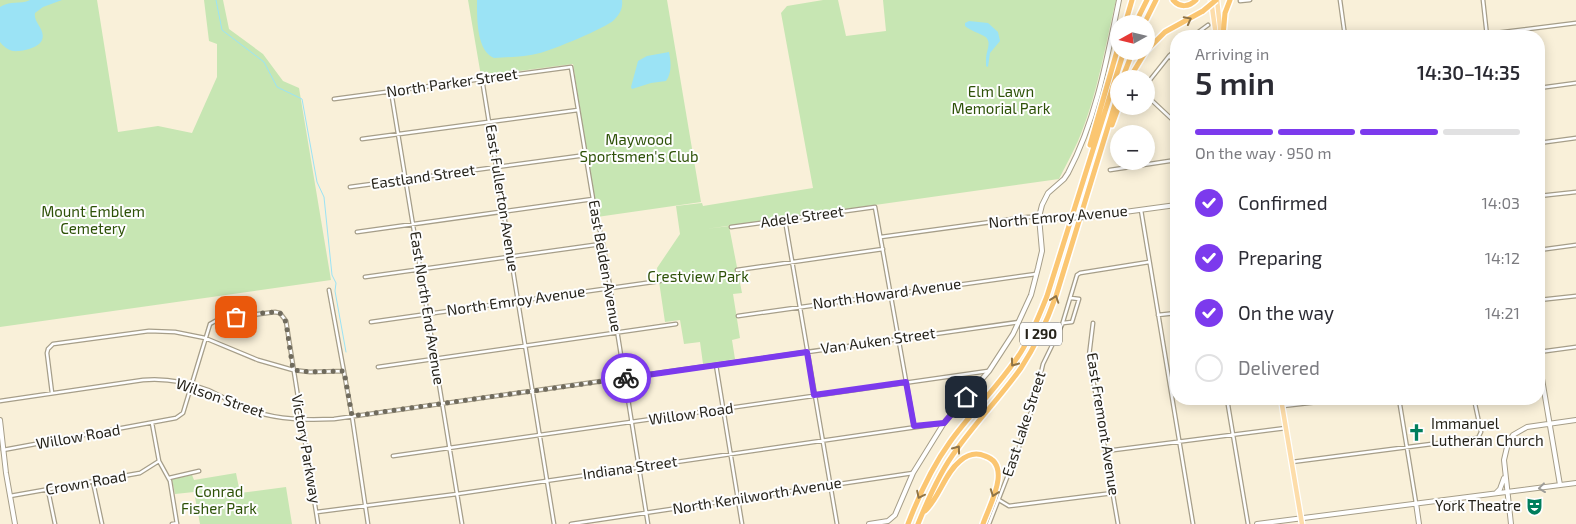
<!DOCTYPE html>
<html lang="en">
<head>
<meta charset="utf-8">
<style>
  :root { --surface:#fff; --page:#f2f2f3; --text:#2b2b33; --muted:#7c7c81; --line:#e1e1e2; --accent:#7c3aed }
  body { margin:0; font-family:"Exo 2",sans-serif; background:var(--page); color:var(--text); height:100vh; display:flex; flex-direction:column; font-size:19px; white-space:nowrap }
  * { box-sizing:border-box; margin:0 }
  p { font-size:16px; color:var(--muted) }
  .icon { flex:none; width:28px; height:28px; fill:none; stroke:currentColor; stroke-width:2; stroke-linecap:round; stroke-linejoin:round }
  .map { position:relative; flex:1; overflow:hidden }
  .panel { position:absolute; left:1170px; top:30px; width:375px; height:375px; display:flex; flex-direction:column; background:var(--surface); border-radius:20px; box-shadow:0 2px 12px #0003 }
  .panel>* { flex:none }
  .needle { width:32px; rotate:262deg }
  .controls { position:absolute; left:1110px; top:15px; display:grid; gap:10px }
  .controls a { display:grid; place-items:center; width:45px; height:45px; border-radius:50%; background:var(--surface); box-shadow:0 2px 12px #0003; font-size:25px }
  .pin { position:absolute; display:grid; place-items:center; width:42px; height:42px; color:#fff; margin:-21px; border-radius:10px; box-shadow:0 2px 8px #0006 }
  .courier { position:absolute; display:grid; place-items:center; width:50px; height:50px; margin:-25px; border:4px solid #7c3aed; border-radius:50%; background:#fff; color:#222; box-shadow:0 1px 6px #0007 }
  .headline em { font-style:normal; font-weight:600 }
  .headline div { display:flex; flex-direction:column-reverse }
  .headline { display:flex; align-items:center; justify-content:space-between; height:85px; padding:0 25px }
  h1 { font-size:32px; font-weight:600; line-height:38px }
  .bar { display:grid; grid-template-columns:repeat(4,1fr); gap:8px 5px; align-content:center; height:60px; padding:0 25px }
  .bar i { height:6px; border-radius:4px; background:var(--line) }
  .bar .active { background:var(--accent) }
  .bar p { grid-column:span 4 }
  ol { padding:0 25px; list-style:none }
  li { display:flex; align-items:center; gap:15px; height:55px }
  li p { margin-inline-start:auto }
  li .icon { padding:5px; border-radius:50%; background:var(--accent); color:#fff; stroke-width:4 }
  li:last-child { color:var(--muted) }
  li i { width:28px; height:28px; border:2px solid var(--line); border-radius:50% }
  .map>svg:first-child { display:block }
  .green { fill:#c7e6b3 }
  .water { fill:#9be3f5 }
  .lines { fill:none; stroke-linecap:round; stroke-linejoin:round }
  .stream { stroke:#9be3f5; stroke-width:1 }
  .street-casing { stroke:#a69e89; stroke-width:5 }
  .secondary-casing { stroke:#a69e89; stroke-width:6 }
  .primary-casing { stroke:#fff; stroke-width:7 }
  .highway-casing { stroke:#fff; stroke-width:8 }
  .street { stroke:#fff; stroke-width:2.5 }
  .secondary { stroke:#fff; stroke-width:4 }
  .primary { stroke:#fdddaa; stroke-width:4.5 }
  .highway { stroke:#fbc671; stroke-width:5 }
  .secondary-bridge-casing { stroke:#a69e89; stroke-width:6; stroke-linecap:butt }
  .highway-bridge-casing { stroke:#fff; stroke-width:8; stroke-linecap:butt }
  .secondary-bridge { stroke:#fff; stroke-width:4 }
  .highway-bridge { stroke:#fbc671; stroke-width:5 }
  .oneway { stroke:#907446 }
  .oneway2 { stroke:#9d9c98 }
  .done { stroke:#706b5d; stroke-width:5; stroke-dasharray:0 9 }
  .route { stroke:#7c3aed; stroke-width:6 }
  .labels { text-anchor:middle; stroke-width:4; stroke-linejoin:round; paint-order:stroke }
  .shield { fill:#fefefe; stroke:#67655e; stroke-width:1 }
  .shield-label { font-size:14px; font-weight:bold; fill:#26231a }
  .street-label { font-size:15px; fill:#26231a; stroke:#fefefe }
  .park-label { font-size:15px; fill:#2d5107; stroke:#fefefe }
  .poi-label { font-size:15px; fill:#26231a; stroke:#fefefe; text-anchor:start }
</style>
</head>
<body>
<div class="map">
<svg width="1576" height="524" viewBox="0 0 1576 524">
  <rect width="100%" height="100%" fill="#f9f0d9"/>
  <path class="green" d="M0,0H97L118,132L158,126L192,133L217,77V44L209,41L204,0H223L229,29L263,54L283,81L299,88L331,280L0,327Z
    M468,0H667L701,202L597,217L573,64L481,76Z
    M823,0H838L846,36L886,31L883,0H1116C1105,47 1097,97 1078,141C1072,154 1065,167 1059,179L706,229L729,226L742,293L733,294L740,338L732,340L735,359L703,364L700,342L684,344L680,320L665,322L657,268L680,234L676,206L702,203L703,206L813,188L781,13L787,6Z
    M236,473L240,493L286,487L292,524H200L194,492L175,494L172,480L173,479L192,475L194,480Z"/>
  <path class="water" d="M30,0H62L43,7L35,13C33,23 46,29 42,40C39,48 21,52 13,51C8,50 3,46 0,42V7C10,0 20,5 30,0Z
    M477,0H622C623,8 620,14 614,20C606,28 552,50 540,53C525,57 509,57 494,58C476,51 477,16 477,0Z
    M969,21L988,23L998,32L1000,41L990,53L988,67L986,66C986,63 986,61 986,58C986,51 993,41 984,36C977,32 971,31 965,26V23Z
    M669,52C671,62 672,73 666,81L651,83L632,89L631,87L638,61L647,56Z"/>
  <g class="lines">
    <path class="stream" d="M216,0L222,30L264,62L277,87L302,99L317,182L324,197L332,275L336,283L335,291L346,352"/>
    <defs>
      <path id="street" d="M1340,0L1345,36
        M1483,0L1487,36
        M1240,1L1250,0
        M1193,36L1208,25
        M1471,36L1576,23
        M1169,56L1176,63
        M482,79L554,524
        M1146,85L1169,56L1176,50
        M1539,88L1576,83
        M391,91L462,524
        M1146,95L1176,123
        M334,99L571,67L593,199L604,249L648,524
        M362,139L578,110
        M1539,143L1576,138
        M1110,170L1176,160
        M350,187L586,155
        M1539,196L1576,192
        M1141,210L1193,524
        M785,220L837,524
        M731,227L875,207L914,426
        M357,232L593,199
        M881,237L1028,217H1039
        M1539,250L1576,245
        M737,270L883,249
        M365,277L601,244
        M329,290L352,416L368,524
        M1539,300L1576,296
        M1158,315L1176,313
        M738,316L1036,274
        M371,322L660,281
        M1063,323L1072,322L1079,299L1071,298
        M1093,323L1089,356L1118,524
        M1539,352L1576,347
        M716,365L742,524
        M378,367L676,324
        M52,393L47,353L48,349L53,344L149,331L175,332L205,338L258,360L293,370L310,372L344,371
        M1227,399L1248,524
        M1399,399L1416,503
        M0,401L143,380C165,378 187,382 208,390C223,397 237,405 253,411C280,420 306,420 334,419L1019,322
        M1283,406L1343,399
        M152,423L159,461L170,481L177,524
        M3,450L176,418L183,413L210,324L219,319L275,312L280,313L286,321L318,524
        M1106,451L1286,428
        M393,456L988,371
        M1292,462L1478,438L1481,432L1474,399
        M169,478L199,471
        M93,482L102,524
        M48,490L55,524
        M10,496L140,473L159,461
        M999,500L1009,506L1113,493
        M317,512L457,494L944,423
        M172,524L177,523
        M571,524L913,473
        M989,524L1022,439L1034,403L1043,364L1062,325L1077,275L1080,273L1149,262"/>
      <path id="secondary" d="M1039,217L1064,218
        M1088,217L1176,205
        M1539,361L1560,485
        M0,420L6,473L15,524
        M1496,493L1500,489L1504,478
        M1416,503L1419,524
        M869,524L888,521L895,515L913,473L944,423L989,371L1013,334L1031,295L1038,268L1042,251L1039,217L1042,205L1048,193L1064,179L1068,173C1096,120 1107,59 1119,0
        M1257,524L1576,483
        M1511,524L1504,460L1508,443L1513,435L1527,427L1576,420"/>
      <path id="primary" d="M1211,0L1216,36
        M1217,0L1221,36
        M1281,399L1302,524"/>
      <path id="highway" d="M1173,0C1180,8 1189,7 1196,0
        M1125,24L1132,0
        M1135,24L1147,0
        M1144,24L1156,0
        M1223,36L1225,13L1230,0
        M1146,51L1165,32L1203,11
        M1122,79L1133,51
        M1129,79L1146,51
        M1112,125L1119,106
        M1090,145L1119,44
        M925,511C940,497 944,474 960,461C967,455 976,452 985,456C1013,465 989,506 983,524
        M908,524C919,495 932,467 950,442C972,411 1001,384 1021,352C1032,334 1039,316 1047,296L1124,51
        M918,524C928,499 941,470 957,449C977,421 1001,396 1021,368C1036,345 1047,321 1056,296L1119,91"/>
    </defs>
    <use href="#street" class="street-casing"/>
    <use href="#secondary" class="secondary-casing"/>
    <use href="#primary" class="primary-casing"/>
    <use href="#highway" class="highway-casing"/>
    <use href="#street" class="street"/>
    <use href="#secondary" class="secondary"/>
    <use href="#primary" class="primary"/>
    <use href="#highway" class="highway"/>
    <defs>
      <path id="secondary-bridge" d="M1064,218L1088,217"/>
      <path id="highway-bridge" d="M1203,11L1216,0"/>
    </defs>
    <use href="#secondary-bridge" class="secondary-bridge-casing"/>
    <use href="#highway-bridge" class="highway-bridge-casing"/>
    <use href="#secondary-bridge" class="secondary-bridge"/>
    <use href="#highway-bridge" class="highway-bridge"/>
  </g>
  <defs><path id="oneway-chevron" d="M-2-3.5L2.5 0L-2 3.5" fill="none" stroke-width="1.6" stroke-linecap="round" stroke-linejoin="round" transform="scale(1.25)"/></defs>
  <g class="oneway">
    <use href="#oneway-chevron" transform="translate(1188 20) rotate(-28)"/>
    <use href="#oneway-chevron" transform="translate(1055 299) rotate(-71)"/>
    <use href="#oneway-chevron" transform="translate(1014 363) rotate(126)"/>
    <use href="#oneway-chevron" transform="translate(957 449) rotate(-54)"/>
    <use href="#oneway-chevron" transform="translate(994 493) rotate(110)"/>
    <use href="#oneway-chevron" transform="translate(920 495) rotate(116)"/>
  </g>
  <use class="oneway2" href="#oneway-chevron" transform="translate(1542 488) rotate(173)"/>
  <g class="lines">
    <path class="done" d="M236,317L270,312L280,313L286,322L293,370L310,372L344,371L352,416L626,378"/>
    <path class="route" d="M626,378L807,352L814,395L906,382L914,426L944,423L966,397"/>
  </g>
  <defs>
    <symbol id="church-bare" viewBox="-9 -9 18 18"><path d="M-1.2-6h2.4v3.5h3.3v2.4h-3.3V6h-2.4V-.1h-3.3v-2.4h3.3Z" fill="#007e5d" stroke="#fefefe" stroke-width="2.5" paint-order="stroke"/></symbol>
    <symbol id="theatre-bare" viewBox="-9 -9 18 18"><path d="M-5-5.5Q0-4 5-5.5V0Q5 5 0 6Q-5 5-5 0ZM-3.3-2.5H-1v1.5H-3.3ZM1-2.5H3.3v1.5H1ZM-2.8 1Q0 5.5 2.8 1Z" fill="#007e5d" stroke="#fefefe" stroke-width="2.5" paint-order="stroke"/></symbol>
  </defs>
  <g fill-rule="evenodd">
    <use href="#church-bare" x="1404" y="420" width="25" height="25"/>
    <use href="#theatre-bare" x="1522" y="494" width="25" height="25"/>
  </g>
  <g class="labels">
    <rect class="shield" x="1020" y="322.5" width="42" height="23" rx="4"/>
    <g class="shield-label">
      <text x="1041" y="339">I 290</text>
    </g>
    <g class="street-label">
      <text transform="translate(452 83) rotate(-8)" y="5">North Parker Street</text>
      <text transform="translate(423 177) rotate(-8)" y="5">Eastland Street</text>
      <text transform="translate(502 198) rotate(81)" y="5">East Fullerton Avenue</text>
      <text transform="translate(802 217) rotate(-8)" y="5">Adele Street</text>
      <text transform="translate(1058 217) rotate(-5)" y="5">North Emroy Avenue</text>
      <text transform="translate(605 266) rotate(80)" y="5">East Belden Avenue</text>
      <text transform="translate(887 294) rotate(-8)" y="5">North Howard Avenue</text>
      <text transform="translate(516 301) rotate(-8)" y="5">North Emroy Avenue</text>
      <text transform="translate(427 308) rotate(81)" y="5">East North End Avenue</text>
      <text transform="translate(878 341) rotate(-8)" y="5">Van Auken Street</text>
      <text transform="translate(220 398) rotate(19)" y="5">Wilson Street</text>
      <text transform="translate(691 414) rotate(-8)" y="5">Willow Road</text>
      <text transform="translate(1024 424) rotate(-72)" y="5">East Lake Street</text>
      <text transform="translate(1103 424) rotate(81)" y="5">East Fremont Avenue</text>
      <text transform="translate(78 437) rotate(-10)" y="5">Willow Road</text>
      <text transform="translate(306 449) rotate(80)" y="5">Victory Parkway</text>
      <text transform="translate(630 468) rotate(-8)" y="5">Indiana Street</text>
      <text transform="translate(86 483) rotate(-10)" y="5">Crown Road</text>
      <text transform="translate(757 496) rotate(-9)" y="5">North Kenilworth Avenue</text>
    </g>
    <g class="park-label">
      <text x="1001" y="97">Elm Lawn<tspan x="1001" dy="17">Memorial Park</tspan></text>
      <text x="639" y="145">Maywood<tspan x="639" dy="17">Sportsmen's Club</tspan></text>
      <text x="93" y="217">Mount Emblem<tspan x="93" dy="17">Cemetery</tspan></text>
      <text x="698" y="282">Crestview Park</text>
      <text x="219" y="497">Conrad<tspan x="219" dy="17">Fisher Park</tspan></text>
    </g>
    <g class="poi-label">
      <text x="1431" y="429">Immanuel<tspan x="1431" dy="17">Lutheran Church</tspan></text>
      <text x="1521" y="511" text-anchor="end">York Theatre</text>
    </g>
  </g>
</svg>
<div class="controls">
<a><svg class="needle" viewBox="-14 -14 28 28"><path d="M0-13l5 13h-10z" fill="#e53935"/><path d="M0 13l5-13h-10z" fill="#7c7c81"/></svg></a>
<a>+</a>
<a>−</a>
</div>
<div class="pin" style="left:236px;top:317px;background:#ea580c"><svg class="icon" aria-label="bag" viewBox="0 0 24 24"><path d="M5 8h14l-1 12H6zM9 8a3 3 0 0 1 6 0"/></svg></div>
<div class="pin" style="left:966px;top:397px;background:#1f2937"><svg class="icon" aria-label="home" viewBox="0 0 24 24"><path d="M3 11l9-7 9 7M6 9v11h12V9"/></svg></div>
<div class="courier" style="left:626px;top:378px"><svg class="icon" aria-label="bike" viewBox="0 0 24 24"><circle cx="6" cy="16" r="4"/><circle cx="18" cy="16" r="4"/><path d="M6 16l4-8h5l3 8M10 8l3 8H6M13 5h3"/></svg></div>
<section class="panel">
<div class="headline"><div><h1>5 min</h1><p>Arriving in</p></div><em>14:30–14:35</em></div>
<div class="bar"><i class="active"></i><i class="active"></i><i class="active"></i><i></i><p>On the way · 950 m</p></div>
<ol>
<li><svg class="icon" aria-label="check" viewBox="0 0 24 24"><path d="M5 12l5 5 9-10"/></svg>Confirmed<p>14:03</p></li>
<li><svg class="icon" aria-label="check" viewBox="0 0 24 24"><path d="M5 12l5 5 9-10"/></svg>Preparing<p>14:12</p></li>
<li><svg class="icon" aria-label="check" viewBox="0 0 24 24"><path d="M5 12l5 5 9-10"/></svg>On the way<p>14:21</p></li>
<li><i></i>Delivered</li>
</ol>
</section>
</div>
</body>
</html>
